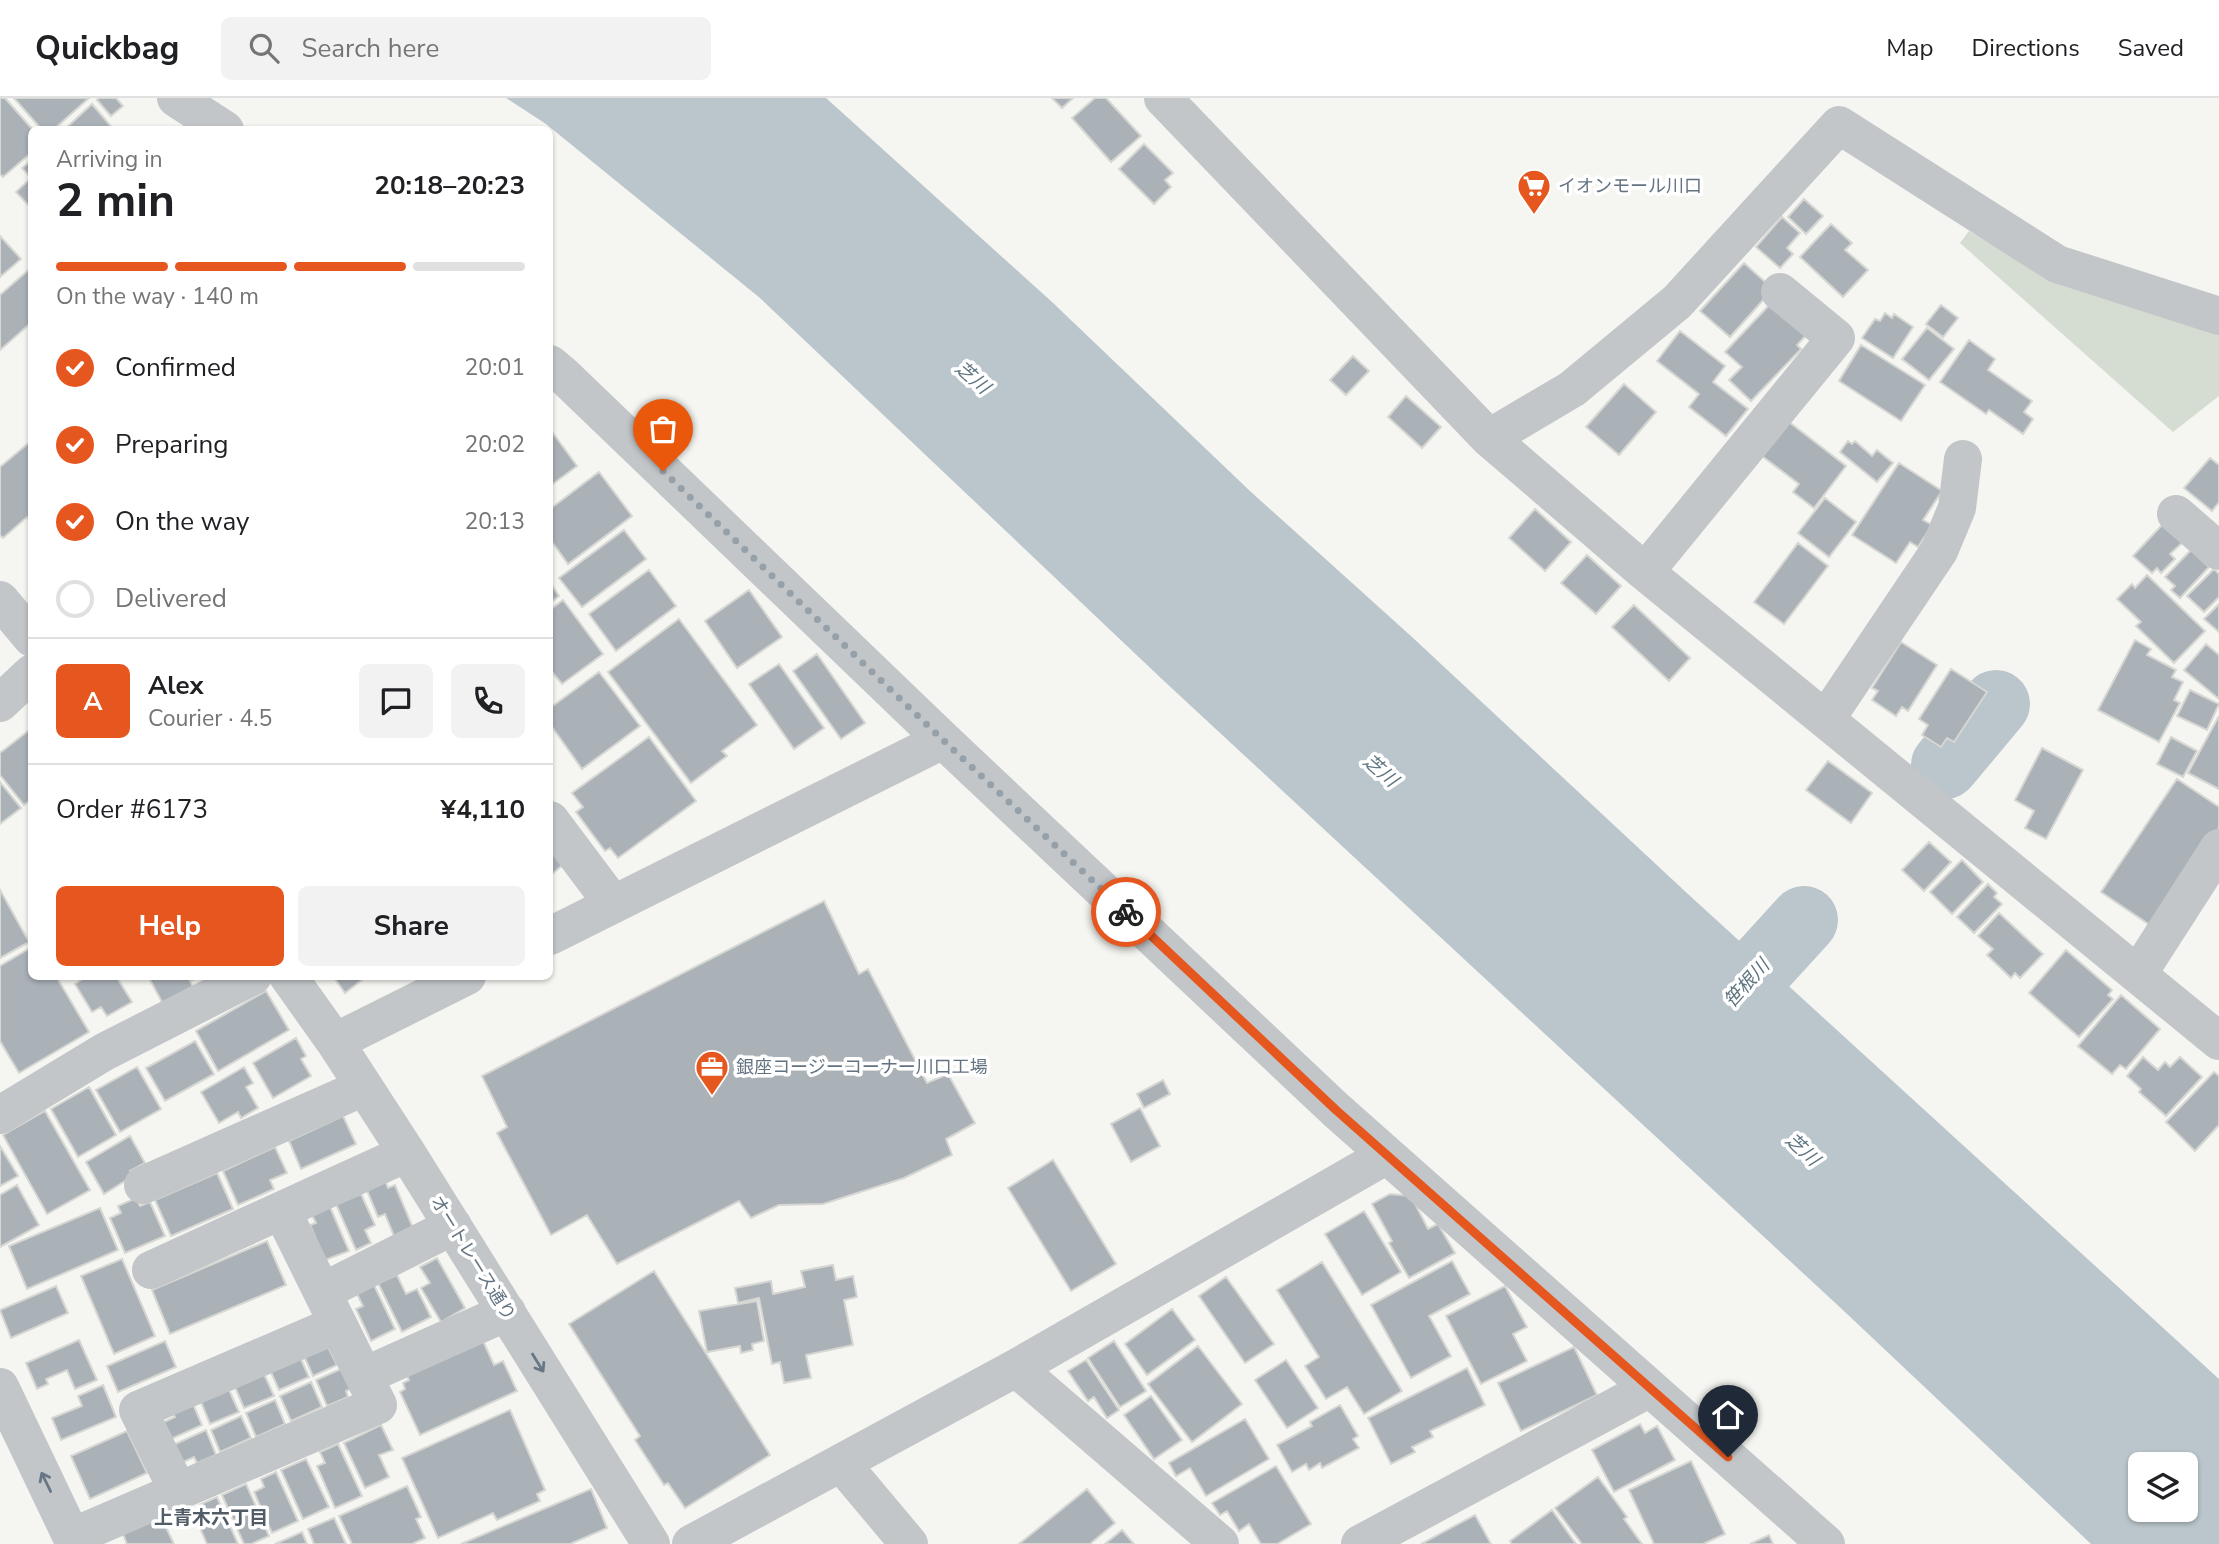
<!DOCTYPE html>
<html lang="en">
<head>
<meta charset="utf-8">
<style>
  :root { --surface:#fff; --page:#f2f2f2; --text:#202124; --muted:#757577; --line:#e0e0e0; --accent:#e6571f }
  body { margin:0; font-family:"Nunito Sans","Noto Sans JP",sans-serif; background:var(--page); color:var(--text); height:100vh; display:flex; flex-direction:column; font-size:26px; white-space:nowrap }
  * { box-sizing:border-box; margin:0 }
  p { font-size:23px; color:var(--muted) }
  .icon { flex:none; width:38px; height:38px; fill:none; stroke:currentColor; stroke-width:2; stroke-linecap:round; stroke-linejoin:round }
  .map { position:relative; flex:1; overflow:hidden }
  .panel { position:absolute; left:28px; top:28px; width:525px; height:854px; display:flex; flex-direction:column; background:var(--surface); border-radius:10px; box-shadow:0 2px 5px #0004 }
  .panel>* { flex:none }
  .fabs { position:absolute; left:2128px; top:1354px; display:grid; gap:14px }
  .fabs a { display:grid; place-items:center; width:70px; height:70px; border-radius:10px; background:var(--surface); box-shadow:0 2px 5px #0004; font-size:35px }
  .pin { position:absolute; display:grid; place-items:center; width:60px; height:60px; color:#fff; margin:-72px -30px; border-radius:50% 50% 50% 0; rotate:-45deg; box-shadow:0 0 7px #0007 }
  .pin .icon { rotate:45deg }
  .courier { position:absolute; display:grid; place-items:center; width:70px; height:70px; margin:-35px; border:5px solid #e6571f; border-radius:50%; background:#fff; color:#222; box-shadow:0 2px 9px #0007 }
  .headline em { font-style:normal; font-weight:700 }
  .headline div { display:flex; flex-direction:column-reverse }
  .headline { display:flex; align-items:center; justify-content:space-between; height:119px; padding:0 28px }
  h1 { font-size:46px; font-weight:700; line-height:52px }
  .bar { display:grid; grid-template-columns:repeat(4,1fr); gap:10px 7px; align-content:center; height:84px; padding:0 28px }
  .bar i { height:9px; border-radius:5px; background:var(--line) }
  .bar .selected { background:var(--accent) }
  .bar p { grid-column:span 4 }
  .line { display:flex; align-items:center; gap:18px; padding:0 28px; border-top:2px solid var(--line) }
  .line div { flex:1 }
  .round { display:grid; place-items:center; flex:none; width:74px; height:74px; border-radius:10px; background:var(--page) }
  ol { padding:0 28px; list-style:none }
  li { display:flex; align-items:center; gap:21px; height:77px }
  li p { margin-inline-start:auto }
  li .icon { padding:7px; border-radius:50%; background:var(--accent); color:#fff; stroke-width:4 }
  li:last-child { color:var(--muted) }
  li i { width:38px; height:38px; border:4px solid var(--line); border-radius:50% }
  .action { display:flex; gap:14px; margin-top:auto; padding:14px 28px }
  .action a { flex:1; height:80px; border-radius:10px; background:var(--accent); color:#fff; font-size:28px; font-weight:700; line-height:80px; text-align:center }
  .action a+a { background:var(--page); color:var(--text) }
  header { display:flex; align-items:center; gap:42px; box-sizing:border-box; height:98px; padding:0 35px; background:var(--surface); border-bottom:2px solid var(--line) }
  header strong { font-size:33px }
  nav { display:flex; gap:38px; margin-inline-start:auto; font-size:24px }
  .search { width:490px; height:63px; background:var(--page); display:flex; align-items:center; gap:18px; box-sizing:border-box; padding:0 24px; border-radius:10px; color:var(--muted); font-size:26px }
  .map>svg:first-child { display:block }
  .green { fill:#d5dcd2 }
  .water { fill:#bbc6cc; fill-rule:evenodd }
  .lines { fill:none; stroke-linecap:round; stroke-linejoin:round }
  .river { stroke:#bbc6cc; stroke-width:68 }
  .building { fill:#aab1b7; stroke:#d6d6d3; stroke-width:2 }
  .minor { stroke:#c2c6c9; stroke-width:38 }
  .oneway { stroke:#687786 }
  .done { stroke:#96a0a9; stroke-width:7; stroke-dasharray:0 12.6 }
  .route { stroke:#e6571f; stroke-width:9 }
  .labels { text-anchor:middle; stroke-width:7; stroke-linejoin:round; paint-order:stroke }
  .poi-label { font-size:18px; fill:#637382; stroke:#fff; text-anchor:start }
  .street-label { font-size:18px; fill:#637382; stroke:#fff }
  .water-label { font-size:19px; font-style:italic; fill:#5f757f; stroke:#fff }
  .neighbourhood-label { font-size:19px; font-weight:bold; fill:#515c67; stroke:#fff }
</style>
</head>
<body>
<header>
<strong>Quickbag</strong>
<div class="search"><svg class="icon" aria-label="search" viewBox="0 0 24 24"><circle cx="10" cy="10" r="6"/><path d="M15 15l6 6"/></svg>Search here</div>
<nav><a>Map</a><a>Directions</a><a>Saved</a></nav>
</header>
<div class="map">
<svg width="2219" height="1446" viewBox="0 0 2219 1446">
  <rect width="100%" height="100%" fill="#f5f5f1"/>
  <path class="green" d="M1969,133L2059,185L2219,237V298L2173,334L1960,145Z"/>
  <path class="water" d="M506,0H826L1052,204L1251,394L1412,539L1689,797L2219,1281V1446H2091L1845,1214L1164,583L760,200L546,26ZM2140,1367H2186V1412H2140Z"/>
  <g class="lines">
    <path class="river" d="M1945,667L1996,606
      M1702,934L1804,822"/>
  </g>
  <path class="building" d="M0,0H5L33,32H32V54L3,79L0,76Z
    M14,0H89L53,32H42Z
    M99,0H116L123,8L111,18L97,2Z
    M1052,0H1073L1062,10Z
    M1095,0H1106L1141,38L1111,64L1072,20Z
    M92,6L114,32H64Z
    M1144,46L1173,75L1165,82L1171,89L1154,106L1119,71Z
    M32,62V111L16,94L31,80L22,70Z
    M1804,101L1823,118L1806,136L1788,119Z
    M1782,119L1800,135L1787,150L1793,156L1780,170L1756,149Z
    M1831,126L1852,145L1845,152L1868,172L1843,199L1800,159Z
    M0,138L21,161L0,179Z
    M1744,165L1773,191L1730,239L1700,213Z
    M32,169V224L0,252V197Z
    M1775,201L1810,233L1797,247L1801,251L1751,303L1729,282L1742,269L1725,254Z
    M1941,207L1958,220L1943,239L1926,226Z
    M1885,215L1892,220L1894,216L1913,229L1893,260L1862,240L1875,221L1880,223Z
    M1927,230L1954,251L1929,282L1902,261Z
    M1680,233L1725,268L1713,284L1748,311L1726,338L1689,309L1699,296L1657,263Z
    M1969,242L1995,261L1988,272L2032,303L2024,314L2033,321L2023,336L1989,312L1986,316L1940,284Z
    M1861,247L1925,287L1901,323L1839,283Z
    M1353,258L1369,273L1346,297L1330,282Z
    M1624,286L1656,314L1619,357L1586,329Z
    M1406,298L1441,329L1422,350L1388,319Z
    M1789,324L1846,368L1814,410L1793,394L1799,386L1762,358Z
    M550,331L577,368L550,388Z
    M31,343L32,424L27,419L3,440L0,437V369Z
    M1848,343L1852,346L1855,343L1872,358L1877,352L1893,365L1877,384L1840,354Z
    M2210,360L2219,367V404L2212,413L2184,390Z
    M1899,365L1942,393L1923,422L1932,427L1918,449L1910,444L1896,465L1852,437Z
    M599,374L632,418L568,466L550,441V411Z
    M1825,400L1856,424L1829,459L1798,435Z
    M1535,411L1571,444L1545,473L1509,440Z
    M2163,426L2183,444L2170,456L2175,461L2161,475L2157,470L2152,475L2133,458Z
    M624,432L646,461L582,509L559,480Z
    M1798,445L1828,468L1784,526L1754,504Z
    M2191,452L2209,469L2180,500L2171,492L2175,488L2165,479Z
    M1587,457L1621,488L1596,516L1561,485Z
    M2214,471L2219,476V499L2204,514L2187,498Z
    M649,472L676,508L616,553L589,516Z
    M2147,477L2205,533L2174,565L2136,528L2141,524L2117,501L2132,486L2135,490Z
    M550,484L559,498L550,505Z
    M749,492L782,539L737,570L705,523Z
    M563,502L603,556L562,586L553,575L550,578V512Z
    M2219,506V534L2204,521Z
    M1634,507L1690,560L1669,583L1612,529Z
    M679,521L757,627L722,653L727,658L691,685L608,574Z
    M2135,542L2151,551L2147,557L2176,572L2172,579L2183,584L2174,602L2180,605L2159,644L2098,612Z
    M1901,544L1937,567L1908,613L1902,609L1896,618L1872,602L1878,593L1872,590Z
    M2206,546L2219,557V601L2184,572Z
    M817,556L865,625L841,641L793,573Z
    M779,566L824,630L794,651L749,586Z
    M1951,571L1987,594L1954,644L1947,640L1941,649L1922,637L1928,627L1919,621Z
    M599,574L640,628L582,671L550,626V610Z
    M2190,592L2219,606L2207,632L2177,618Z
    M2219,618V691L2188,675Z
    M32,630V701L24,707L0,677V655Z
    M649,639L696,703L618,760L610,750L605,753L576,714L583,709L572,695Z
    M2171,639L2197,653L2183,679L2157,666Z
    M2042,650L2083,672L2046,741L2025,730L2034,713L2015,702Z
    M1828,663L1872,695L1851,725L1806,692Z
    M2177,681L2219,709V730L2153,829L2101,794Z
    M0,684L21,710L0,726Z
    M1929,744L1951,764L1924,793L1902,772Z
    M550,745L566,764L550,778Z
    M1962,762L1983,784L1952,816L1930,794Z
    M1988,786L1997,795L1994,799L2002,806L1974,835L1957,819Z
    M0,792L29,844L0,860Z
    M824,803L859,876L868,871L927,985L948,976L975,1025L946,1041L952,1057L904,1080L823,1106L779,1107L751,1120L739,1103L617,1166L587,1117L551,1137L497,1035L507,1029L482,978Z
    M1999,815L2043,856L2020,880L2015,875L2011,880L1987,857L1993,851L1978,838Z
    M32,849V878H56L89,934L19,975L0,943V868Z
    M2066,852L2112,892L2108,897L2113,901L2079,939L2029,895Z
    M87,878H116L132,904L107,918L101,909L92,914L75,886Z
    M148,878H195L196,880L190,883L193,889L163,906Z
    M333,878H367L345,895Z
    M266,893L289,932L218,973L196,933Z
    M2121,897L2160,931L2126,971L2120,967L2112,976L2078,948Z
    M296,940L306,958L301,961L311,978L273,1000L253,965Z
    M195,943L214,976L165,1003L146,970Z
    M2143,959L2158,972L2165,964L2170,969L2180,959L2202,979L2166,1018L2139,994L2141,991L2127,978Z
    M137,969L161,1011L120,1034L96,992Z
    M244,969L253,985L246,989L258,1010L241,1020L238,1014L219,1025L201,994Z
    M2214,974L2219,978V1027L2195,1053L2166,1024Z
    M1163,982L1170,996L1144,1010L1137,996Z
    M89,989L116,1037L78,1059L51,1011Z
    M1140,1010L1160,1048L1131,1064L1111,1026Z
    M45,1013L90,1092L47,1116L3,1037Z
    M343,1018L356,1046L301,1071L289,1043Z
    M130,1038L145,1065L130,1073L133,1078L104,1096L86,1064Z
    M0,1048L18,1078L0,1088Z
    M275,1049L287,1075L270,1082L274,1091L238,1107L223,1073Z
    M1053,1062L1116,1166L1071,1193L1008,1090Z
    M217,1075L233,1111L171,1138L155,1102Z
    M385,1082L388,1090L395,1087L413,1130L394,1138L385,1116L378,1119L366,1090Z
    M17,1087L39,1127L0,1149V1097Z
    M361,1096L375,1127L365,1132L371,1145L356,1152L336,1106Z
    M1390,1096L1411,1098L1428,1131L1438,1126L1455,1155L1409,1180L1389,1145L1392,1143L1372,1106Z
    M136,1100L140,1108L150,1104L165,1138L125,1155L110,1120L121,1115L118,1108Z
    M330,1109L349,1153L325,1162L310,1127L316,1125L312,1117Z
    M100,1110L118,1152L27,1191L9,1148Z
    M1364,1113L1401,1174L1362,1197L1325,1136Z
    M267,1143L286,1187L170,1236L152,1192Z
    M437,1160L465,1210L441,1224L421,1190L430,1185L420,1169Z
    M122,1161L155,1238L114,1256L81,1178Z
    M1452,1163L1470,1196L1429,1218L1451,1258L1411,1280L1371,1207Z
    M1322,1164L1402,1293L1364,1316L1347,1289L1326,1301L1305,1268L1319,1259L1277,1192Z
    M833,1167L836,1182L853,1178L857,1199L844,1202L853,1247L806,1257L811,1280L784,1285L780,1264L772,1266L759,1200L738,1205L735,1190L771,1183L773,1196L805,1189L801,1173Z
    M654,1173L770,1357L685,1410L668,1385L664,1387L635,1342L640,1338L569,1226Z
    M397,1177L406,1196L417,1191L431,1219L402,1234L378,1185Z
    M1226,1179L1274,1246L1245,1265L1199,1198Z
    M374,1187L395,1231L371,1243L356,1211L363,1208L357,1196Z
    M56,1188L68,1215L11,1240L0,1212Z
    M1505,1188L1527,1229L1513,1236L1527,1263L1481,1286L1446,1218Z
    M757,1203L764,1243L752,1246L753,1252L741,1255L740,1248L707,1254L699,1213Z
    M1172,1211L1195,1242L1147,1277L1125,1246Z
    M79,1242L97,1282L75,1291L67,1272L46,1281L48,1286L37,1291L26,1265Z
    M165,1243L176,1269L118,1294L107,1268Z
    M483,1243L494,1267L503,1263L517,1293L420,1337L400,1294L405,1291L403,1285L409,1282L407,1277Z
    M1114,1243L1146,1293L1120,1309L1088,1260Z
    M327,1247L337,1267L313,1278L304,1258Z
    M1198,1248L1242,1306L1192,1344L1148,1286Z
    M1574,1249L1597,1297L1521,1333L1498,1285Z
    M300,1259L309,1279L279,1292L270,1272Z
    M1086,1262L1119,1312L1107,1320L1094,1299L1088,1303L1068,1273Z
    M1286,1262L1318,1310L1287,1330L1255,1282Z
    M343,1270L351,1291L346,1293L348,1299L327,1308L316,1282Z
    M1467,1270L1485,1307L1430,1333L1433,1339L1412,1349L1415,1354L1391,1366L1368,1320Z
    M264,1276L274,1298L244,1310L235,1289Z
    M311,1284L322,1309L291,1323L280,1298Z
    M103,1287L116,1319L61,1342L52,1320L82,1308L78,1298Z
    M229,1292L239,1314L210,1326L201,1304Z
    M1151,1298L1182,1342L1154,1361L1124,1317Z
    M275,1302L285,1326L256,1339L246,1315Z
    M193,1306L202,1327L171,1341L164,1324L175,1319L173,1315Z
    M1340,1307L1358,1338L1353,1341L1359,1350L1322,1370L1320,1365L1309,1372L1306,1366L1292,1374L1277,1347L1312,1328L1310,1324Z
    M510,1312L545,1392L537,1396L540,1403L497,1422L493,1415L438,1440L402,1360Z
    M241,1318L251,1340L220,1354L211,1332Z
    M1245,1321L1269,1361L1206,1398L1190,1370L1176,1378L1169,1365Z
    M1640,1326L1645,1335L1657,1328L1675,1362L1614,1394L1592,1352Z
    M381,1327L393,1352L379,1357L389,1379L365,1390L344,1345Z
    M206,1332L216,1357L197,1365L194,1359L181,1365L173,1347Z
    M127,1333L147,1375L90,1401L71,1358Z
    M338,1346L362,1398L335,1410L317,1368L325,1365L320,1354Z
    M306,1361L329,1409L303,1421L281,1372Z
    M1691,1363L1725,1436L1703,1446H1654L1629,1392Z
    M1276,1368L1311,1426L1277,1446H1261L1249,1426L1239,1433L1227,1413L1220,1417L1212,1405Z
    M276,1374L298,1423L272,1435L254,1394L264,1389L261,1381Z
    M1598,1379L1627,1419L1624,1421L1642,1446H1582L1555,1410Z
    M246,1386L269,1438L251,1446H244L222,1397Z
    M407,1388L421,1419L416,1421L425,1440L412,1446H352L339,1418Z
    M591,1391L607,1430L570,1446H461Z
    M1087,1391L1115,1425L1090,1446H1019Z
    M217,1399L238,1446H207L196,1421L205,1418L199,1407Z
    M1552,1412L1576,1446H1512L1510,1443Z
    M1475,1417L1491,1446H1421Z
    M161,1419L174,1446H127L123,1436Z
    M334,1420L346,1446H314L308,1431Z
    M1122,1432L1134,1446H1105Z
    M302,1434L307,1446H275Z
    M1769,1437L1773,1446H1750Z"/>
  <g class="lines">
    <path class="minor" d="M176,0L225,32
      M1163,0L1489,340L1645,474L2219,943
      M550,266L563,277L943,642L1336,1012L1826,1446
      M1489,340L1572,291L1677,204L1839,27L2057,166L2219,218
      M2176,416L2219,453
      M1645,474L1836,240L1780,194
      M0,502L32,540
      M0,605L32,575
      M1826,621L1939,453L1957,410L1963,361
      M550,722L613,806
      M550,838L943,642
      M2138,876L2219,750
      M288,878L335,944L407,1055L651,1446
      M335,944L467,878
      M0,1017L104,954L253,878
      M143,1087L364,989
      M151,1172L407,1055
      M322,1194L453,1128
      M1016,1270L1220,1446
      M364,1278L507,1214
      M0,1289L75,1446
      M841,1365L909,1446
      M178,1393L138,1312L338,1226
      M72,1439L378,1307L282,1113
      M691,1446L1016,1270L1387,1057
      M1360,1446L1650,1290"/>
  </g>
  <defs><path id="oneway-shaft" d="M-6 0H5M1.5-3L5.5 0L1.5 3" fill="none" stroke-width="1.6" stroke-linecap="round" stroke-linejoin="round" transform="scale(1.75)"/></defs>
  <g class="oneway">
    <use href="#oneway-shaft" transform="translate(538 1265) rotate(58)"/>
    <use href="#oneway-shaft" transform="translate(46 1384) rotate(-116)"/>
  </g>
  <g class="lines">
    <path class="done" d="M663,373L943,642L1126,814"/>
    <path class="route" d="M1126,814L1336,1012L1728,1359"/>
  </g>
  <defs>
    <symbol id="supermarket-pin" viewBox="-11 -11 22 30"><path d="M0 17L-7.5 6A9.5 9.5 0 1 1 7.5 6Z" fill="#e6571f" stroke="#fff"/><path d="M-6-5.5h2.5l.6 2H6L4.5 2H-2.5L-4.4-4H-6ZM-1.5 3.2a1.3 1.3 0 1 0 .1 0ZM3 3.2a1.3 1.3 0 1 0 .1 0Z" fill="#fff"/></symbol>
    <symbol id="office-pin" viewBox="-11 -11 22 30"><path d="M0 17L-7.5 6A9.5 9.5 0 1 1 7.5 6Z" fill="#e6571f" stroke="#fff"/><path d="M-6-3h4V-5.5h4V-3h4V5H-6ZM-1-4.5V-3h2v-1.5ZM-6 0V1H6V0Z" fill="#fff"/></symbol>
  </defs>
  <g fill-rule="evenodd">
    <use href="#supermarket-pin" x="1515" y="69" width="38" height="52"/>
    <use href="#office-pin" x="693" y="950" width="38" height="52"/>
  </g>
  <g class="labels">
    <g class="poi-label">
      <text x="1558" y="94">イオンモール川口</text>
      <text x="736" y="975">銀座コージーコーナー川口工場</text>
    </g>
    <g class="street-label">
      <text transform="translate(473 1160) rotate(58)" y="6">オートレース通り</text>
    </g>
    <g class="water-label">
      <text transform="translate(973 279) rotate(41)" y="7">芝川</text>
      <text transform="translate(1381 672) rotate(41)" y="7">芝川</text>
      <text transform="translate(1746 885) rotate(-48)" y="7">笹根川</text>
      <text transform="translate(1803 1051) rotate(43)" y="7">芝川</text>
    </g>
    <g class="neighbourhood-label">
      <text x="211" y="1426">上青木六丁目</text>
    </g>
  </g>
</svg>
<div class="fabs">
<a><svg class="icon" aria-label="layers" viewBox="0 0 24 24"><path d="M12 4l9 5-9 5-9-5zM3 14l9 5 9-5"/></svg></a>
</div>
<div class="pin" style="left:663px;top:373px;background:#ea580c"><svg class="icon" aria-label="bag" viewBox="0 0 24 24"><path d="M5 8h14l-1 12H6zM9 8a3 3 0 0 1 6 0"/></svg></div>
<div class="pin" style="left:1728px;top:1359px;background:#1f2937"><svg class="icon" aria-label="home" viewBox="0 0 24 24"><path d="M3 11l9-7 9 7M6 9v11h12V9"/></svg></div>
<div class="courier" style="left:1126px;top:814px"><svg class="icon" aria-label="bike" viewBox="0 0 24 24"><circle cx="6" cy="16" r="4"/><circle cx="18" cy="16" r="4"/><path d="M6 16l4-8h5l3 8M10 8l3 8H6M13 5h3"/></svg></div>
<section class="panel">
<div class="headline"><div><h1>2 min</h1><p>Arriving in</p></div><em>20:18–20:23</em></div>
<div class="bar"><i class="selected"></i><i class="selected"></i><i class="selected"></i><i></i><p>On the way · 140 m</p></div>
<ol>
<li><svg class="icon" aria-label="check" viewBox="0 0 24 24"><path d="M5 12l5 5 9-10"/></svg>Confirmed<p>20:01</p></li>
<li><svg class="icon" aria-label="check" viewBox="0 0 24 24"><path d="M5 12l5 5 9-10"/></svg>Preparing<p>20:02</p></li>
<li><svg class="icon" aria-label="check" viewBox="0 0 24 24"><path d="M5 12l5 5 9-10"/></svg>On the way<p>20:13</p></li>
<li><i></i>Delivered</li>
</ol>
<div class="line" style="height:126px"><b class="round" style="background:var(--accent);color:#fff">A</b><div><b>Alex</b><p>Courier · 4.5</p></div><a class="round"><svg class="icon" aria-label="chat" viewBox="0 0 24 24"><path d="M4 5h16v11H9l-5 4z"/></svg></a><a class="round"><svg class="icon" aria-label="phone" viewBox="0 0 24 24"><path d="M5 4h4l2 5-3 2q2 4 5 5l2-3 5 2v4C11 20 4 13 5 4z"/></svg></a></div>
<div class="line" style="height:91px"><div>Order #6173</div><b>¥4,110</b></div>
<div class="action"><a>Help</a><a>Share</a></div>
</section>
</div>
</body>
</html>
